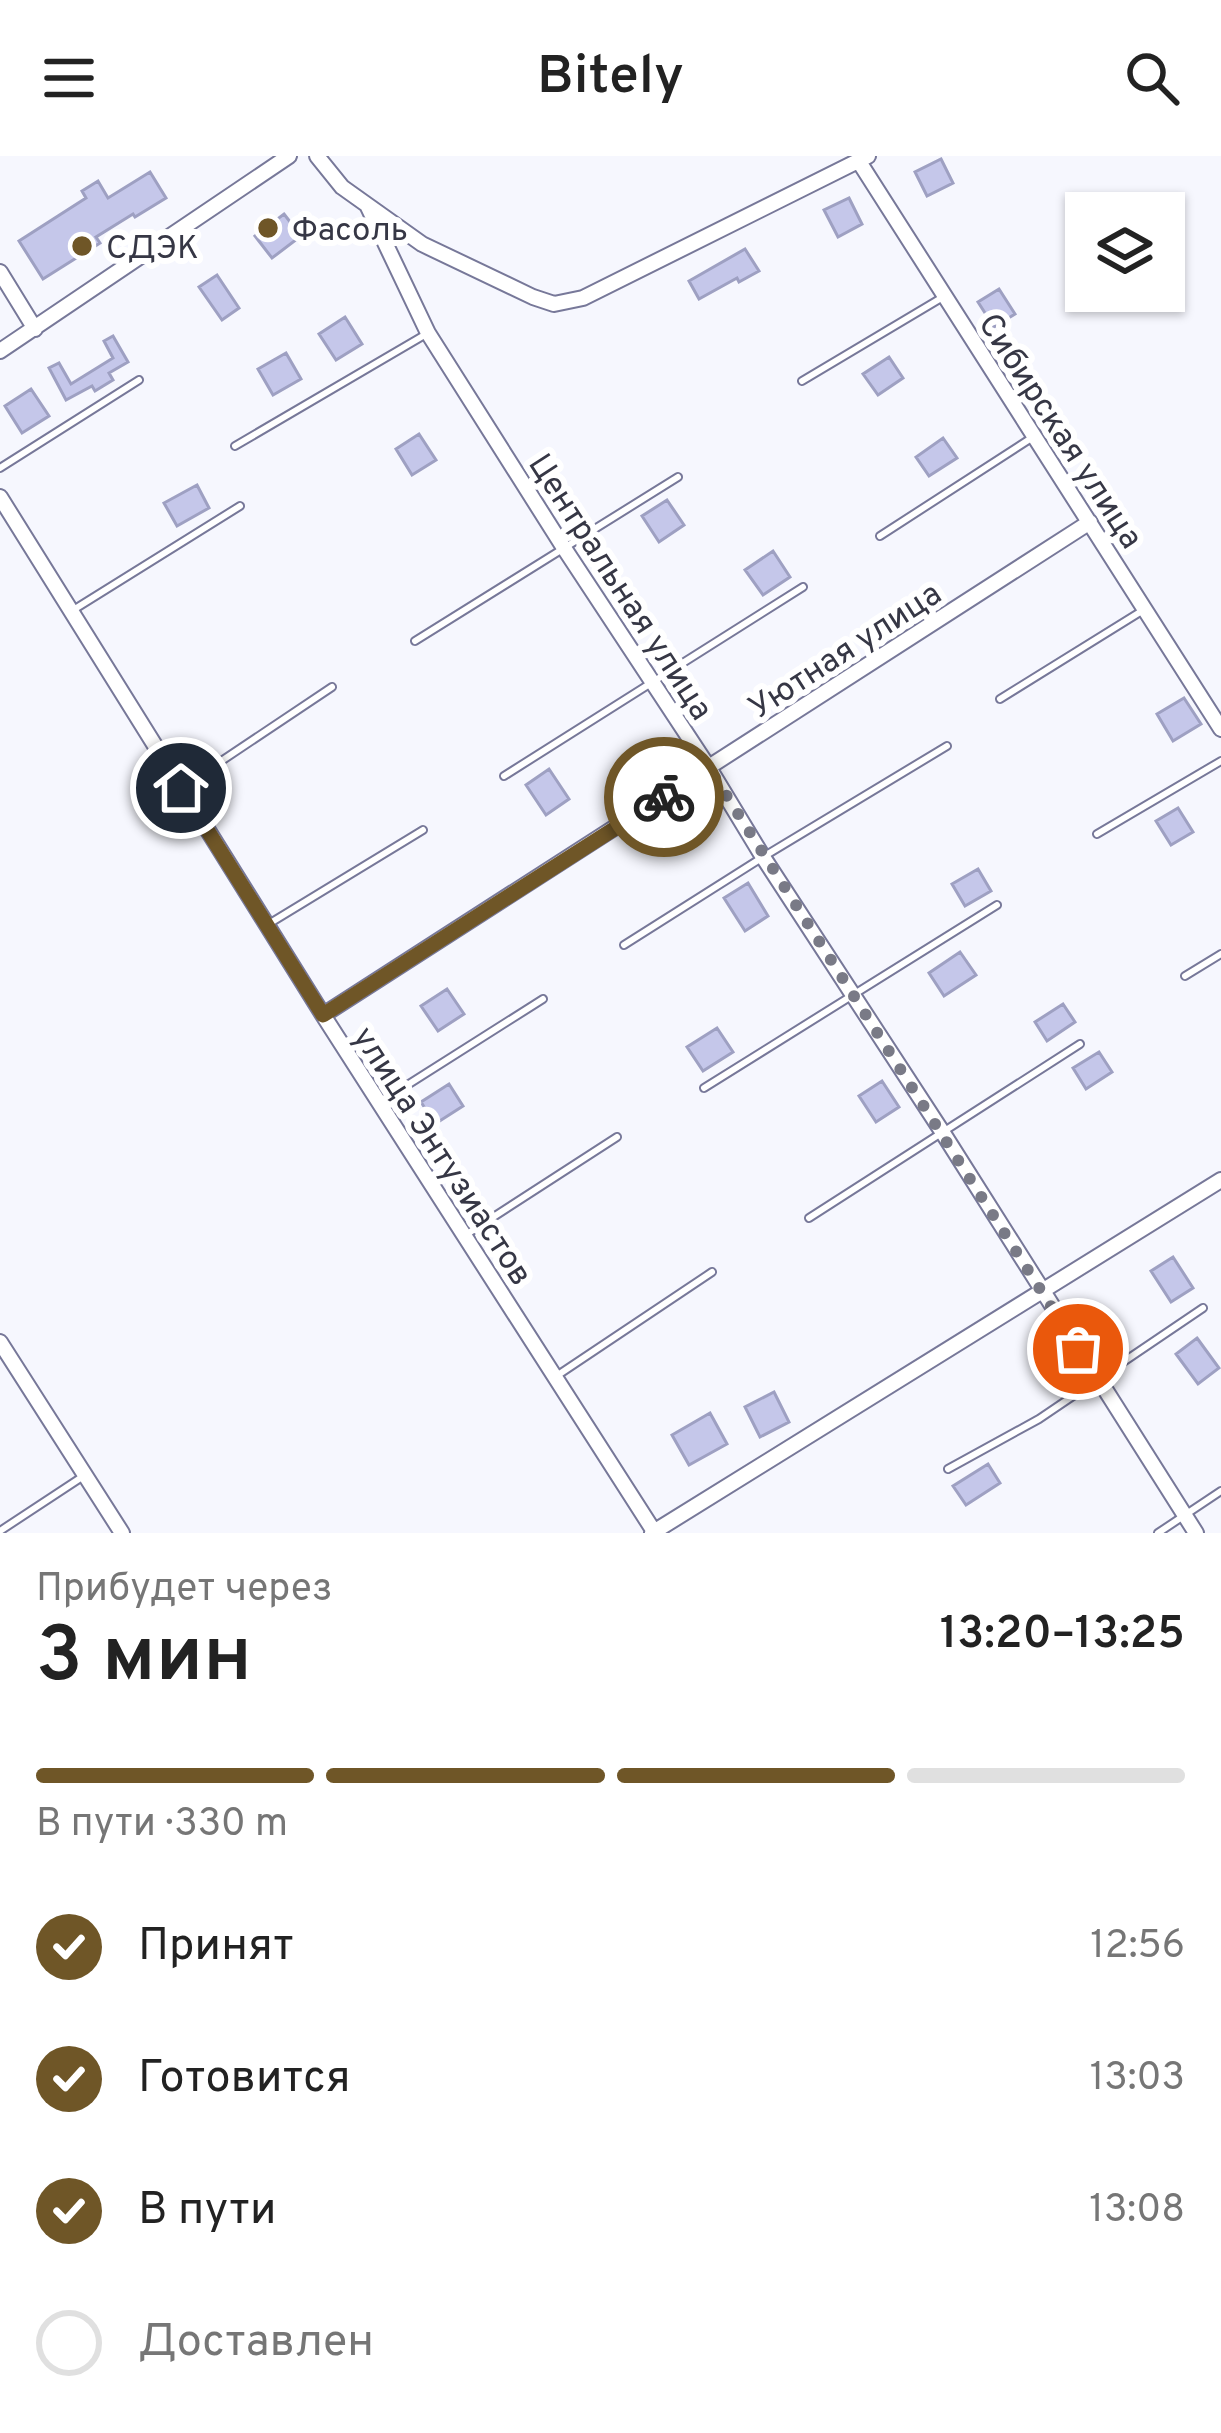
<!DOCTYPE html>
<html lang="ru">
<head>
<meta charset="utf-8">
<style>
  :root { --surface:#fff; --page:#f6f6f6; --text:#222; --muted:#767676; --line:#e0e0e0; --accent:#6f5627 }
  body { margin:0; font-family:Overpass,sans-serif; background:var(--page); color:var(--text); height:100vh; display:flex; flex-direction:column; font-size:45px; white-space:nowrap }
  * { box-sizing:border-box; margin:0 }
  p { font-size:39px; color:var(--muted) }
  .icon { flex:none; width:66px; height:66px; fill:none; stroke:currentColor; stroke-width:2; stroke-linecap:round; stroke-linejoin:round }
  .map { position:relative; height:1377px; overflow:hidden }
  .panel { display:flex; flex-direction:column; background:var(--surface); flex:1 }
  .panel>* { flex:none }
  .controls { position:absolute; left:1065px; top:36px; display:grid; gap:24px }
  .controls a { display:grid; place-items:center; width:120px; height:120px; border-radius:0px; background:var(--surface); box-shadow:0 3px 9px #0004; font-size:60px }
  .pin { position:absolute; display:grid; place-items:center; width:102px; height:102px; color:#fff; margin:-51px; border:6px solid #fff; border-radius:50%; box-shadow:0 3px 12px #0007 }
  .courier { position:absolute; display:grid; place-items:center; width:120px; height:120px; margin:-60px; border:9px solid #6f5627; border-radius:50%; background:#fff; color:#222; box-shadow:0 3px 15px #0007 }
  .head em { font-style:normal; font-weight:600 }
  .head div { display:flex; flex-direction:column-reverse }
  .head { display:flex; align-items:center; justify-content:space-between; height:204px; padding:0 36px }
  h1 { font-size:78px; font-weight:600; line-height:90px }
  .bar { display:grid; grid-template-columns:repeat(4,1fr); gap:18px 12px; align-content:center; height:144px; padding:0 36px }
  .bar i { height:15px; border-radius:9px; background:var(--line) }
  .bar .on { background:var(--accent) }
  .bar p { grid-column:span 4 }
  ol { padding:0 36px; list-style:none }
  li { display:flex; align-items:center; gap:36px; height:132px }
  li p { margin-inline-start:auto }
  li .icon { padding:12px; border-radius:50%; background:var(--accent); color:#fff; stroke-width:4 }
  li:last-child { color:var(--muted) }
  li i { width:66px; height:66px; border:6px solid var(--line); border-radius:50% }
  header { display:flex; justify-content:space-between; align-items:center; height:156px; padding:0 36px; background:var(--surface); font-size:54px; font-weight:600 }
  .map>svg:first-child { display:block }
  .building { fill:#c5c7ea; stroke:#9ea0c2; stroke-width:3 }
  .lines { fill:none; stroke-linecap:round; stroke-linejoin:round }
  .service-casing { stroke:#777899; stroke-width:10 }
  .minor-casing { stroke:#777899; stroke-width:18 }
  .service { stroke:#fff; stroke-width:6 }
  .minor { stroke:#fff; stroke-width:14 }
  .done { stroke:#797a86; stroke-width:12; stroke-dasharray:0 21.6 }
  .route { stroke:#6f5627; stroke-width:15 }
  .poi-dot { fill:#6f5627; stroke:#fff; stroke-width:4.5 }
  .labels { text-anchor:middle; stroke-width:12; stroke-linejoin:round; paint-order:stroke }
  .poi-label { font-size:33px; fill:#363745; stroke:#fff; text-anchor:start }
  .street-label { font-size:33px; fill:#363745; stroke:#fff }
</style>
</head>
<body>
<header><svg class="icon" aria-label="menu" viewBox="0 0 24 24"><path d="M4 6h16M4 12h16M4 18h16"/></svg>Bitely<svg class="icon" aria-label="search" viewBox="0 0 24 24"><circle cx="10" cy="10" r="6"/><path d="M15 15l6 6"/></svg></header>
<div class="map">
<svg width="1221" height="1377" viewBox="0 0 1221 1377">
  <rect width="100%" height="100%" fill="#f6f7fe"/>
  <path class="building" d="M941,3L953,27L927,40L915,16Z
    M150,16L166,42L135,61L133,58L96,81L100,87L43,123L19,85L86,42L82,35L98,25L108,42Z
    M849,42L862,68L838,81L824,54Z
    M284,58L301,80L272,102L255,80Z
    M745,93L759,115L739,126L737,122L699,143L689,125Z
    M217,119L239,152L222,164L199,131Z
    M999,133L1015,158L994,171L978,146Z
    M345,161L362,188L336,204L319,178Z
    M113,180L128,206L109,217L113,224L95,235L92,230L66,244L49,212L59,207L71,228L113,202L104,185Z
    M286,197L301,223L273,239L258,213Z
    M889,201L903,222L878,239L863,218Z
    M31,233L49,260L22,277L5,250Z
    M419,278L436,304L412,319L396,293Z
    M943,282L957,302L929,320L916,301Z
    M197,329L209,352L177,370L164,347Z
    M667,344L684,369L659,386L642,360Z
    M773,395L790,421L763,439L745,414Z
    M1184,542L1201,568L1173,585L1157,558Z
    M549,613L569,643L546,659L526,629Z
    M1178,652L1193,676L1171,689L1156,665Z
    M978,713L991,735L965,750L952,728Z
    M748,727L768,760L745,775L724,742Z
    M960,796L976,819L944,840L929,817Z
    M447,833L464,858L438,875L421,850Z
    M1063,848L1075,866L1047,885L1035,866Z
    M717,872L733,896L703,915L687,891Z
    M1099,896L1112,916L1086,933L1073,912Z
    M882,925L899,951L876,966L859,940Z
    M449,928L463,950L435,968L421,946Z
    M1173,1101L1193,1132L1171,1146L1151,1115Z
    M1197,1182L1219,1212L1198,1228L1176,1198Z
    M774,1236L789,1266L760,1281L745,1251Z
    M710,1257L727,1288L689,1309L672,1279Z
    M988,1308L1000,1327L966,1349L953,1330Z"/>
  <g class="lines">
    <defs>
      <path id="service" d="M802,225L943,141
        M235,290L428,177
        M0,312L139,224
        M880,380L1033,281
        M70,456L240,350
        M415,485L678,321
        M1000,543L1145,453
        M504,620L803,431
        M181,632L332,531
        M1097,678L1221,605
        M267,769L423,674
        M624,789L763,701L947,590
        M1185,820L1221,798
        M704,932L997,749
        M379,947L543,843
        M809,1062L1080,888
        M464,1080L617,981
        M555,1221L712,1116
        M948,1313L1039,1263L1203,1152
        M0,1375L82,1321
        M1158,1377L1221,1335"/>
      <path id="minor" d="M317,0L342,31L422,88L533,141L554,148L583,142L868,0
        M858,4L1221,573
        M368,51L428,177L564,392L709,612L763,701L943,977L1196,1377
        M0,116L35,173
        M0,195L289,0
        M0,341L323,859L655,1377
        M323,859L1090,366
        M0,1186L122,1377
        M652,1377L1221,1024"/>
    </defs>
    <use href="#service" class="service-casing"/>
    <use href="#minor" class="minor-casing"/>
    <use href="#service" class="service"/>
    <use href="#minor" class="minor"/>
  </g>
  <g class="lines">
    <path class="done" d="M664,641L709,612L1078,1193"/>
    <path class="route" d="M181,632L323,859L664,641"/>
  </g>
  <g class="poi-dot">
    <circle cx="268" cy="72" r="12"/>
    <circle cx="82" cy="90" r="12"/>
  </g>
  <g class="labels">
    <g class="poi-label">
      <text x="292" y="84">Фасоль</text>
      <text x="106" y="102">СДЭК</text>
    </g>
    <g class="street-label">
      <text transform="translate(1062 274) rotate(57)" y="12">Сибирская улица</text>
      <text transform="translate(622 430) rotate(57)" y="12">Центральная улица</text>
      <text transform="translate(844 493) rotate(-33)" y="12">Уютная улица</text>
      <text transform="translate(444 999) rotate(57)" y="12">улица Энтузиастов</text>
    </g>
  </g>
</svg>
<div class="controls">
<a><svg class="icon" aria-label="layers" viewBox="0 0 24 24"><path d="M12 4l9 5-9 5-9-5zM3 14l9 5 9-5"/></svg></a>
</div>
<div class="pin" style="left:1078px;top:1193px;background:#ea580c"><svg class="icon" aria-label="bag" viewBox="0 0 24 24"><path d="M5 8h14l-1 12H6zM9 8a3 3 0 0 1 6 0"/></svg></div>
<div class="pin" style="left:181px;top:632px;background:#1f2937"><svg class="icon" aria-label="home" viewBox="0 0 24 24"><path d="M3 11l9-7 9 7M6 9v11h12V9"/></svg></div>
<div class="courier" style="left:664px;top:641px"><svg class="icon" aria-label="bike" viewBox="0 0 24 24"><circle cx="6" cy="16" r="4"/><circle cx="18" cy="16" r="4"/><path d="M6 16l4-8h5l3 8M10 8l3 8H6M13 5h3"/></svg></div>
</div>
<section class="panel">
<div class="head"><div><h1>3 мин</h1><p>Прибудет через</p></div><em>13:20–13:25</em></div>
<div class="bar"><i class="on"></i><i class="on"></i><i class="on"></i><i></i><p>В пути · 330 m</p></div>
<ol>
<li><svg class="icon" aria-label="check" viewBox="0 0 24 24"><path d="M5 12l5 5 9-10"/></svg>Принят<p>12:56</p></li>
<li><svg class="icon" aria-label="check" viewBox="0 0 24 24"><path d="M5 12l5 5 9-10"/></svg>Готовится<p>13:03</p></li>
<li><svg class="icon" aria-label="check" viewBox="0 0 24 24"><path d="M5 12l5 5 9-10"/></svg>В пути<p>13:08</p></li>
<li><i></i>Доставлен</li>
</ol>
</section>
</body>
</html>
